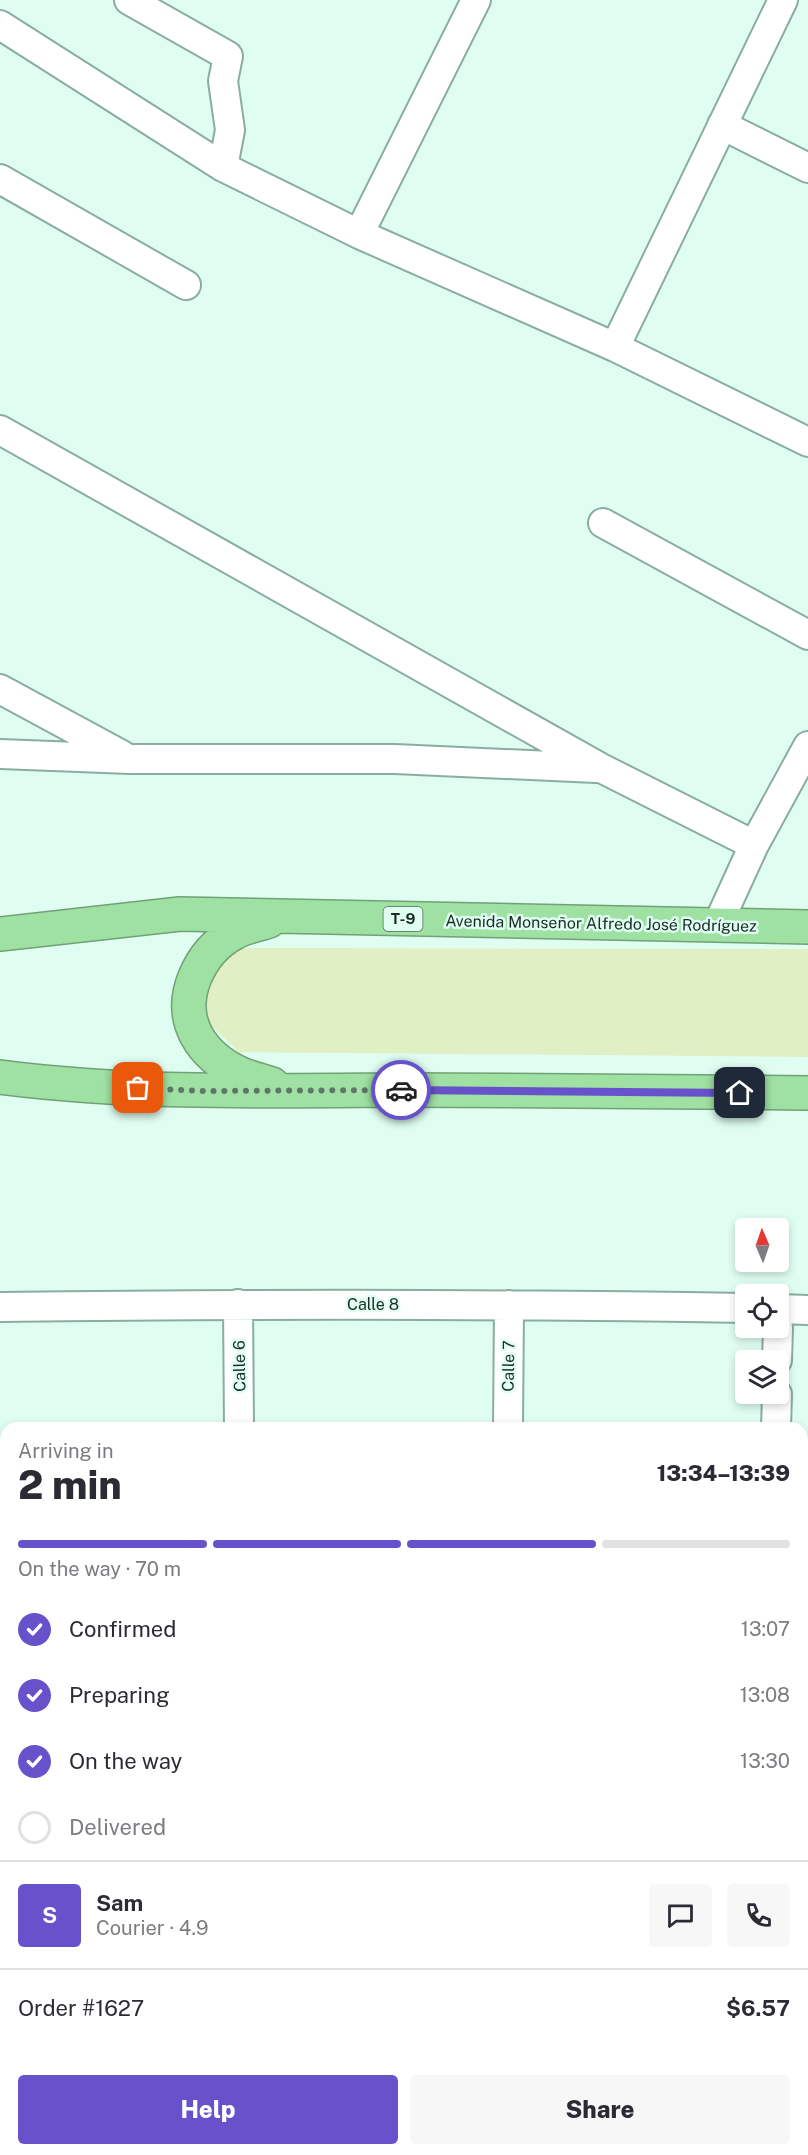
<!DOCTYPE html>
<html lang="en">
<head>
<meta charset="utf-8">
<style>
  :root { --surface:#fff; --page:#f7f7f7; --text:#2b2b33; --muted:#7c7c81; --line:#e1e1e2; --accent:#6852cc }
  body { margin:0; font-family:"Public Sans",sans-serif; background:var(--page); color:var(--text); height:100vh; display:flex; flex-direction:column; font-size:22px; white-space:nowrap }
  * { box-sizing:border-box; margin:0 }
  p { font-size:20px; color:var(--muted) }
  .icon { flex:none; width:33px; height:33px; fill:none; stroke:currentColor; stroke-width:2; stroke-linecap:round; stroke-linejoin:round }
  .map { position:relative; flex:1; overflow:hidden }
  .drawer { position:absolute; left:0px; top:1422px; width:808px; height:734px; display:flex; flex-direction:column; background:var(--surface); border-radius:18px 18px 0 0; box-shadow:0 3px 9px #0003 }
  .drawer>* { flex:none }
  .needle { width:39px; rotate:358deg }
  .tools { position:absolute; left:735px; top:1218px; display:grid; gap:12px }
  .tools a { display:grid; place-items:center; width:54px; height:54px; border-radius:6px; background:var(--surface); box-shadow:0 3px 9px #0003; font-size:30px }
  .pin { position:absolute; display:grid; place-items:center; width:51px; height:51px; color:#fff; margin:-26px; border-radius:12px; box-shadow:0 3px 9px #0006 }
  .courier { position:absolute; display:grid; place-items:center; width:60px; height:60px; margin:-30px; border:4px solid #6852cc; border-radius:50%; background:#fff; color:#222; box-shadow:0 2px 8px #0007 }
  .overview em { font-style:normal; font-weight:800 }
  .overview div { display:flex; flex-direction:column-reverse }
  .overview { display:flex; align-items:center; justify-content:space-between; height:102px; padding:0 18px }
  h1 { font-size:39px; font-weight:800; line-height:45px }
  .bar { display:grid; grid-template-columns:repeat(4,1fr); gap:9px 6px; align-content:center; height:72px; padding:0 18px }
  .bar i { height:8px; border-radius:4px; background:var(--line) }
  .bar .current { background:var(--accent) }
  .bar p { grid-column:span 4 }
  .line { display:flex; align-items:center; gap:15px; padding:0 18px; border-top:2px solid var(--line) }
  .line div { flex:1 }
  .round { display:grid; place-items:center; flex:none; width:63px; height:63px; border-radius:6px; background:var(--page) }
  ol { padding:0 18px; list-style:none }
  li { display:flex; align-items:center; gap:18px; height:66px }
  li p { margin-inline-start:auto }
  li .icon { padding:6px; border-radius:50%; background:var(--accent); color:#fff; stroke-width:4 }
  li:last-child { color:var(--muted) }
  li i { width:33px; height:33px; border:3px solid var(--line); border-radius:50% }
  .primary-button { display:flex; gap:12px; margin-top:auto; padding:12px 18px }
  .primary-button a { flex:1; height:69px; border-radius:6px; background:var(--accent); color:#fff; font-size:24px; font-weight:800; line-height:69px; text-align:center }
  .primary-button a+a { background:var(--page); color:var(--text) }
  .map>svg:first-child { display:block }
  .green { fill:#e1efc5 }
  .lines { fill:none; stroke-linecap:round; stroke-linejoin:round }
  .street-casing { stroke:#89aea0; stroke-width:32 }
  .highway-casing { stroke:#71a176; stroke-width:36 }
  .street { stroke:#fff; stroke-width:28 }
  .highway { stroke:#9fe1a2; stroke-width:33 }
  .done { stroke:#60756c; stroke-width:6; stroke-dasharray:0 10.8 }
  .route { stroke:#6852cc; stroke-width:8 }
  .labels { text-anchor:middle; stroke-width:5; stroke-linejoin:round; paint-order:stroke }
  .shield { fill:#dffef1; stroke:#566a62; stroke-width:1.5 }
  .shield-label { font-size:15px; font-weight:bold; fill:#1c2b25 }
  .street-label { font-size:16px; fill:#1c2b25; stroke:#dffef1 }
</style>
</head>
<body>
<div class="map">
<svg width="808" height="2155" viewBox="0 0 808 2155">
  <rect width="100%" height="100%" fill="#dffef1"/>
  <path class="green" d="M227,948L808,949V1057L239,1052L187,1003Z
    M803,2047H808V2155H788V2150H802Z
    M264,2150H478V2155H264Z
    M527,2150H741V2155H527Z"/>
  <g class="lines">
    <defs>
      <path id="street" d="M129,0L228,56L223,81L230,130L223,167
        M0,25L223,167L359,234L615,347L808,442
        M722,125L808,168
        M0,179L186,285
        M359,234L476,0
        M615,347L783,0
        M0,430L601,768L754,845
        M603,523L808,635
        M0,689L122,755
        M0,754L130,759H395L596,768
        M717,926L754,845L808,746
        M238,1304L239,1428
        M0,1307C249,1304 497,1304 746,1308
        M778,1309L808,1310
        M777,1360L778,1328
        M508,1428L509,1305
        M776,1428L777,1394
        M499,2150V2155
        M247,2155V2150
        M764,2155V2150"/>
      <path id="highway" d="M269,921C257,925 244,927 234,933C215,943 203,958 195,977C177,1020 201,1056 241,1074C251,1078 262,1081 272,1084
        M0,934L180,914L808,927
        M0,1077C132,1094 266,1091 399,1090C535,1090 672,1092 808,1093"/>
    </defs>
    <use href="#street" class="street-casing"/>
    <use href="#highway" class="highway-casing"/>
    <use href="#street" class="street"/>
    <use href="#highway" class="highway"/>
  </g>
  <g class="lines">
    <path class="done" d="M138,1088L200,1091L401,1090"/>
    <path class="route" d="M401,1090L740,1093"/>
  </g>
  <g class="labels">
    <rect class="shield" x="383.5" y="907" width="39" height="24" rx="4.5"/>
    <g class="shield-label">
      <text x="403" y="924">T-9</text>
    </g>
    <g class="street-label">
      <text transform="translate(601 923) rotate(1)" y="6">Avenida Monseñor Alfredo José Rodríguez</text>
      <text x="373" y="1310">Calle 8</text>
      <text transform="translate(239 1366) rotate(-91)" y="6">Calle 6</text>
      <text transform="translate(508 1366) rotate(-89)" y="6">Calle 7</text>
    </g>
  </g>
</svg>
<div class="tools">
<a><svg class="needle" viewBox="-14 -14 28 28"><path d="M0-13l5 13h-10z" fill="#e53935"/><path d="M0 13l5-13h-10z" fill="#7c7c81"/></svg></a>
<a><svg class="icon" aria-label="locate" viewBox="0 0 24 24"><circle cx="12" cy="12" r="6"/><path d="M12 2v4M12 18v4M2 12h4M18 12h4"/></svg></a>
<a><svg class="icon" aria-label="layers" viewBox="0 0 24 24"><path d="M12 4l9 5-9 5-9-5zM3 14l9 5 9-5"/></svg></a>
</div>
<div class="pin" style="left:138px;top:1088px;background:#ea580c"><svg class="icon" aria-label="bag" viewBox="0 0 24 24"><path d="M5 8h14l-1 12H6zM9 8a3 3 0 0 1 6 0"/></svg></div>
<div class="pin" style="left:740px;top:1093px;background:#1f2937"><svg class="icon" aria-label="home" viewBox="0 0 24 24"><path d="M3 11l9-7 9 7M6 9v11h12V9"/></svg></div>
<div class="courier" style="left:401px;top:1090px"><svg class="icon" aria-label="car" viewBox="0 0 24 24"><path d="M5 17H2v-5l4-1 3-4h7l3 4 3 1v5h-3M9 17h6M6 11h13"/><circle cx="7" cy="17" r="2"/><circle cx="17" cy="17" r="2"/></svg></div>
<section class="drawer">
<div class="overview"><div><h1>2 min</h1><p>Arriving in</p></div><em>13:34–13:39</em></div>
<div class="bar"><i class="current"></i><i class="current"></i><i class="current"></i><i></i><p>On the way · 70 m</p></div>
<ol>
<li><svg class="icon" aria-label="check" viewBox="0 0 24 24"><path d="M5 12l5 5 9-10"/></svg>Confirmed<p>13:07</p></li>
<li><svg class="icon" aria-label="check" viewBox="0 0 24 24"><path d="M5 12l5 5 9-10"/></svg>Preparing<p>13:08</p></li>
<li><svg class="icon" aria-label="check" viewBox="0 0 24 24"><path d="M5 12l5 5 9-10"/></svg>On the way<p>13:30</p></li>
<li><i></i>Delivered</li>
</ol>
<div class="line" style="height:108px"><b class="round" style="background:var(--accent);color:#fff">S</b><div><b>Sam</b><p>Courier · 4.9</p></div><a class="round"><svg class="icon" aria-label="chat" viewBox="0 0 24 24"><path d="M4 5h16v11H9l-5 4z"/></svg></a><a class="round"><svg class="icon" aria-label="phone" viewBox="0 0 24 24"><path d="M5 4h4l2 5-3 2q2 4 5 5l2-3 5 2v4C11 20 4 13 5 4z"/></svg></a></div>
<div class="line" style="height:78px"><div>Order #1627</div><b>$6.57</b></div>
<div class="primary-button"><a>Help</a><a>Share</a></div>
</section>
</div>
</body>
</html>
